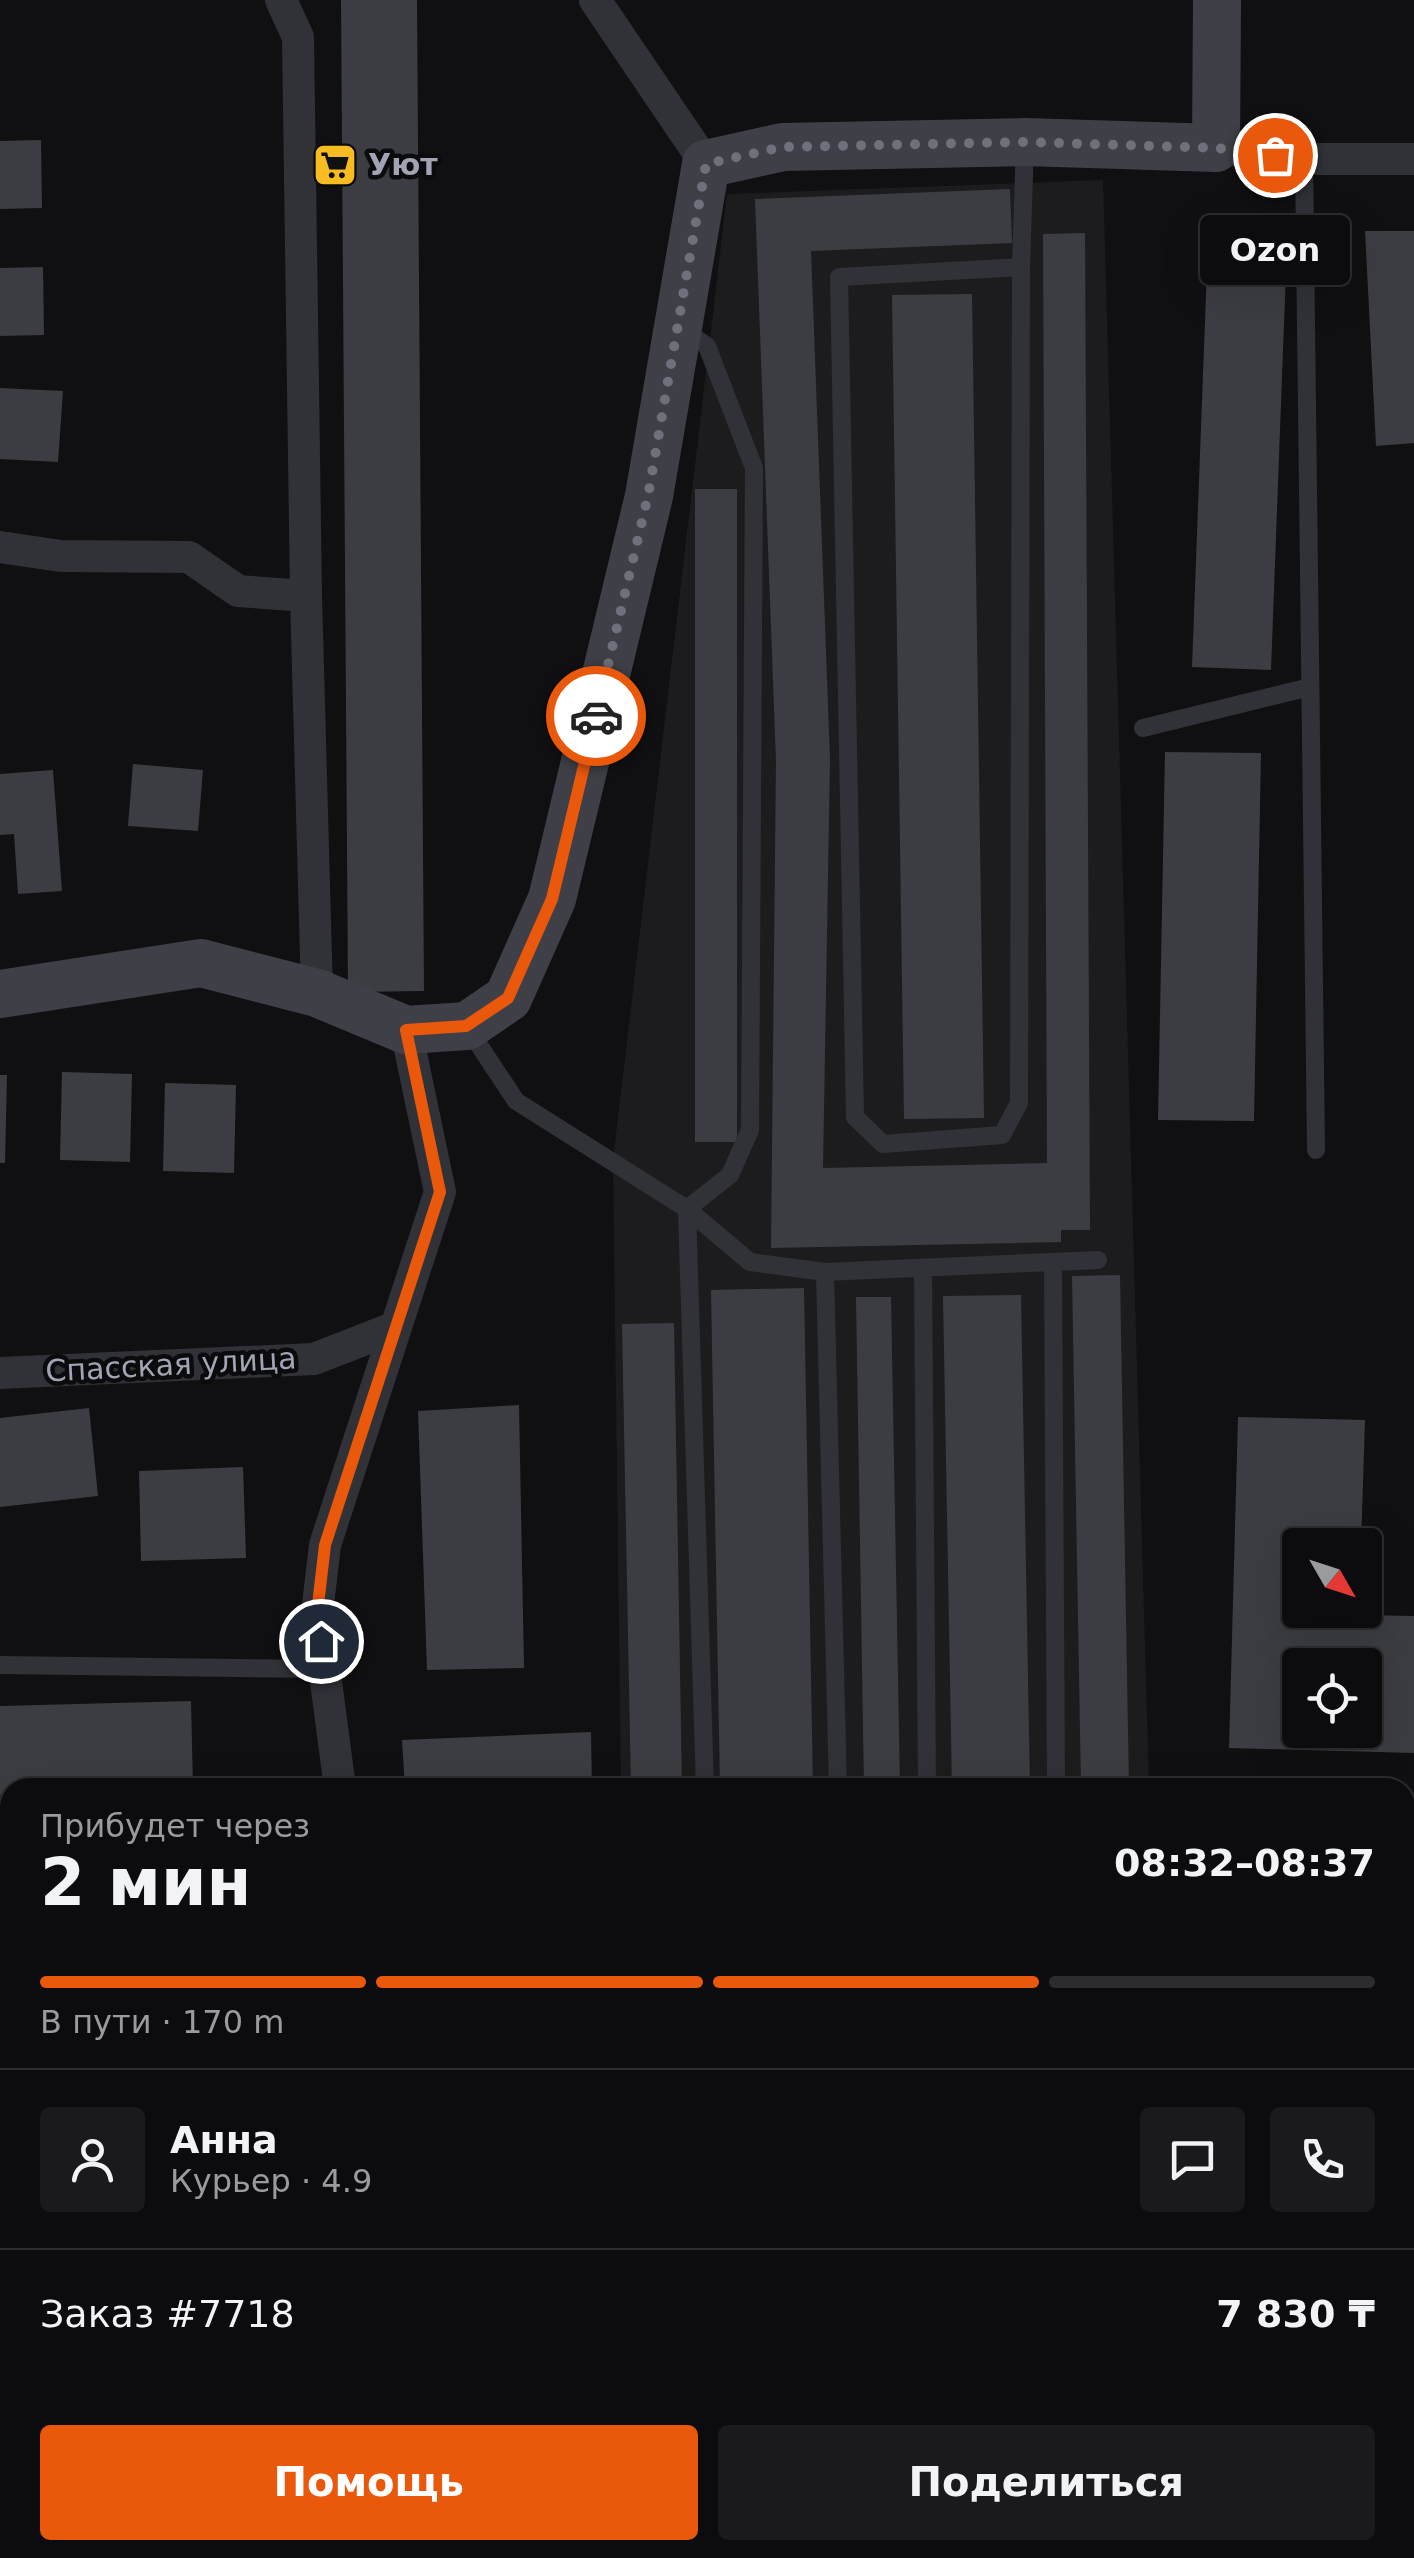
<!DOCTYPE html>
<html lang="ru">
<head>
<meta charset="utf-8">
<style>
  :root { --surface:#0c0c0e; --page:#1a1a1c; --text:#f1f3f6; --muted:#9a9b9e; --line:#2c2c2e; --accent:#ea580c }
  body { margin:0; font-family:"DejaVu Sans",sans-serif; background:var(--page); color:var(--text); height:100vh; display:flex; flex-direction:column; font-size:38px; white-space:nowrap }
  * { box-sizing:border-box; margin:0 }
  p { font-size:32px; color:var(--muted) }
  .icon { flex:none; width:55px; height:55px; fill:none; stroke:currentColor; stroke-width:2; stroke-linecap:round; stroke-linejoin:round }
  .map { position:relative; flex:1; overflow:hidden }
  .side { position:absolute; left:0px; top:1778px; width:1415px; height:782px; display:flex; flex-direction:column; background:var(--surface); border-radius:30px 30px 0 0; box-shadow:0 10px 40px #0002,0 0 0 2px var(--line) }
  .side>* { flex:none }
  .needle { width:65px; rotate:129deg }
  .tools { position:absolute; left:1282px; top:1528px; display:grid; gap:20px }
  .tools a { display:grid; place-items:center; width:100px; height:100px; border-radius:10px; background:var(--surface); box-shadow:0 10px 40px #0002,0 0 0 2px var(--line); font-size:50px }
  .pin { position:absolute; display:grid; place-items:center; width:85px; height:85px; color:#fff; margin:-42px; border:5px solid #fff; border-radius:50%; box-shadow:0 2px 10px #0007 }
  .courier { position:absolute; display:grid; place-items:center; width:100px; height:100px; margin:-50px; border:8px solid #ea580c; border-radius:50%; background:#fff; color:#222; box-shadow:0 2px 12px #0007 }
  .bubble { position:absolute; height:70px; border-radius:10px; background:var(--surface); box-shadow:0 10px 40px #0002,0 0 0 2px var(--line); font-size:32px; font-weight:700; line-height:70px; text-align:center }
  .headline em { font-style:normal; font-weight:700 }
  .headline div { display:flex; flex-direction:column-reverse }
  .headline { display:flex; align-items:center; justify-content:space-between; height:170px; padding:0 40px }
  h1 { font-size:65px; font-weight:700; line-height:75px }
  .bar { display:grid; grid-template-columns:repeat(4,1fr); gap:15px 10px; align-content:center; height:120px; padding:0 40px }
  .bar i { height:12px; border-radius:8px; background:var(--line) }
  .bar .selected { background:var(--accent) }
  .bar p { grid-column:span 4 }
  .line { display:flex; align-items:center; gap:25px; padding:0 40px; border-top:2px solid var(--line) }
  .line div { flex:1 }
  .round { display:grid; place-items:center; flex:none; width:105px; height:105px; border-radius:10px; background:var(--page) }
  .cta { display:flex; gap:20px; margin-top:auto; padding:20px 40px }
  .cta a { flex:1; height:115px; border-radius:10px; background:var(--accent); color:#fff; font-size:40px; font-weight:700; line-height:115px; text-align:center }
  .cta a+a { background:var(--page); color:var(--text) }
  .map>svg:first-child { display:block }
  .built { fill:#1c1c1f }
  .building { fill:#3c3d42; fill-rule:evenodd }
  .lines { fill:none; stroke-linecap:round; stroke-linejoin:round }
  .lane { stroke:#313237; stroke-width:18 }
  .street { stroke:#313237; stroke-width:32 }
  .secondary { stroke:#3f4047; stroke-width:48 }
  .done { stroke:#6e717b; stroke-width:10; stroke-dasharray:0 18 }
  .route { stroke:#ea580c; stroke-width:12 }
  .labels { text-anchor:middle; stroke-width:9; stroke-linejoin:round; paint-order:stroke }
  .poi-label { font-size:30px; font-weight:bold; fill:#a1a5b3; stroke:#0b0b0d; text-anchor:start }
  .street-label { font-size:30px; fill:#a1a5b3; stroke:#0b0b0d }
</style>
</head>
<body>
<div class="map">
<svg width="1414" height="2558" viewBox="0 0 1414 2558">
  <rect width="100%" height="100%" fill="#101012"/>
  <path class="built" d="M1103,180L1149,1787L621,1788L613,1160L727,194Z
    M1405,2045L1414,2046V2558H1103L1100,2550H1405Z"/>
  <path class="building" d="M341,0H417L424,991L348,992Z
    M41,140L42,208L0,209V141Z
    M1010,189L1012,243L811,251L830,759L823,1168L1047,1163L1043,234L1085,233L1090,1230H1061V1242L771,1248L776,761L755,199Z
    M1209,215L1288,217L1271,670L1192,667Z
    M1365,231H1414V443L1376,446Z
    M43,267L44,335L0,336V268Z
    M972,294L984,1118L904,1119L892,295Z
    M0,388L63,391L58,462L0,459Z
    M695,489H737V1142H695Z
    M1165,752L1261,753L1254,1121L1158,1120Z
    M133,764L203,770L198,831L128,826Z
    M53,770L62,891L18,894L14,834L0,835V774Z
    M62,1072L132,1074L130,1162L60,1160Z
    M0,1075H7L5,1163H0Z
    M165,1083L236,1085L234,1173L163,1171Z
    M1120,1275L1129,1788H1081L1072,1276Z
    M804,1288L813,1788H720L711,1290Z
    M1021,1295L1030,1788H952L943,1296Z
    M856,1297H891L900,1788H864Z
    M674,1323L682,1788H631L622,1324Z
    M519,1405L524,1668L427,1670L418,1411Z
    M89,1408L98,1496L0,1507V1418Z
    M1238,1417L1365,1420L1361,1545H1300V1610H1359V1615L1414,1616V1753L1229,1748ZM1300,1665H1365V1730H1300Z
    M243,1467L246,1558L141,1561L139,1471Z
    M191,1701L193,1788H10V1795H0V1706Z
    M591,1732L592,1788H405L402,1740Z
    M1405,2068H1414V2119H1405Z
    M10,2103V2247H1L0,2104Z
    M1414,2189V2270H1405V2190Z
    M1405,2325H1414V2404H1405Z
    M1405,2451H1414V2527H1405Z
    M1146,2550H1205L1210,2558H1150Z"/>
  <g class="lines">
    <path class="lane" d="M1304,159L1316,1150
      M1021,267L839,277L855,1117L883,1144L1002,1135L1019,1103L1021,267L1025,142
      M683,329L707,346L754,468L750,1130L730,1175L687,1209L705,1788
      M1143,728L1310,687
      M467,1027L516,1101L687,1209L750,1262L825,1272L1098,1260
      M1053,1262L1056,1788
      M923,1268L927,1788
      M825,1272L838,1788
      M0,1665L325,1669
      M1405,2158H1414
      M1405,2300H1414
      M1405,2426L1414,2425
      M1405,2546L1414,2545
      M1240,2550L1256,2558L1353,2550
      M10,2558L15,2550"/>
    <path class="street" d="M281,0L298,37L306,596L317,993
      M595,0L706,164
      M1216,148L1304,159H1414
      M0,547L61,556L189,557L238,591L306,596
      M0,1373L314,1359L396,1327
      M340,1788L317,1613L325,1545L440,1192L406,1030
      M0,1999L10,1998"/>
    <path class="secondary" d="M0,994L201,963L317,993L406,1030L467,1026L508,998L552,899L649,496L706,164L783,147L1025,142L1216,148L1217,0"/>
  </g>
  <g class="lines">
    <path class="done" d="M596,716L648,496L706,164L783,147L1025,142L1216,148L1275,155"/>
    <path class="route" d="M321,1641L317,1613L325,1545L440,1192L406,1030L466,1026L508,998L552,899L596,716"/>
  </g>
  <defs>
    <symbol id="supermarket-square" viewBox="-11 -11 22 22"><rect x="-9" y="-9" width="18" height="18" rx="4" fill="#f7bc22" stroke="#0b0b0d"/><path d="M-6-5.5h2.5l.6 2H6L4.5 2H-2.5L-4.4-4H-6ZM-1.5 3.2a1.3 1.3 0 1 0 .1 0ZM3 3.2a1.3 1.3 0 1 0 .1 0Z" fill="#111"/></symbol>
  </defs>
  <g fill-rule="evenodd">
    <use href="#supermarket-square" x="310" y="140" width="50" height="50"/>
  </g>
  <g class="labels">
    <g class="poi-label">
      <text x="368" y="175">Уют</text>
    </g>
    <g class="street-label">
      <text transform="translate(171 1365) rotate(-3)" y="10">Спасская улица</text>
    </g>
  </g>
</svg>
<div class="tools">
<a><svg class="needle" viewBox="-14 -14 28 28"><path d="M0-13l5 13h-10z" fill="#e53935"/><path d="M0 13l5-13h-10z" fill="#9a9b9e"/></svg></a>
<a><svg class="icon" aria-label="locate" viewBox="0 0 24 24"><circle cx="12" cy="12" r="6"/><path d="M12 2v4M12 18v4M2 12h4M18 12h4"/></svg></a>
</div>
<div class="pin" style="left:1275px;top:155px;background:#ea580c"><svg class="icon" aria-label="bag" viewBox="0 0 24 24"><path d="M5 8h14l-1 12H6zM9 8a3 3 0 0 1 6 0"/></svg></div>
<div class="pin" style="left:321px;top:1641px;background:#1f2937"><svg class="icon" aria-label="home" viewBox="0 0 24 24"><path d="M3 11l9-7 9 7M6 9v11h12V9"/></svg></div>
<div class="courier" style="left:596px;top:716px"><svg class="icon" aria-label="car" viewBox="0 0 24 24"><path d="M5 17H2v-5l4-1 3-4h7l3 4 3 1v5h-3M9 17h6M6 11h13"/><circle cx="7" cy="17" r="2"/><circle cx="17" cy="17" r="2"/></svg></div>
<div class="bubble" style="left:1200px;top:215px;width:150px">Ozon</div>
<section class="side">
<div class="headline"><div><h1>2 мин</h1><p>Прибудет через</p></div><em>08:32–08:37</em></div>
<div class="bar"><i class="selected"></i><i class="selected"></i><i class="selected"></i><i></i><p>В пути · 170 m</p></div>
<div class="line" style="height:180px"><a class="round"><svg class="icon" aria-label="person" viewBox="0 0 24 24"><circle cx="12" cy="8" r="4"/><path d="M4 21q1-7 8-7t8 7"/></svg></a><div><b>Анна</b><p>Курьер · 4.9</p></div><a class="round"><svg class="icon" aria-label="chat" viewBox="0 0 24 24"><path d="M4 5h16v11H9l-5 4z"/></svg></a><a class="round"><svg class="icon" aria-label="phone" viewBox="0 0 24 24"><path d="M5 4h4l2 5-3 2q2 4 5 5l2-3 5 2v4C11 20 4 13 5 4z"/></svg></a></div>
<div class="line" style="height:130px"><div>Заказ #7718</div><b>7 830 ₸</b></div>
<div class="cta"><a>Помощь</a><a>Поделиться</a></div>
</section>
</div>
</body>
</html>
